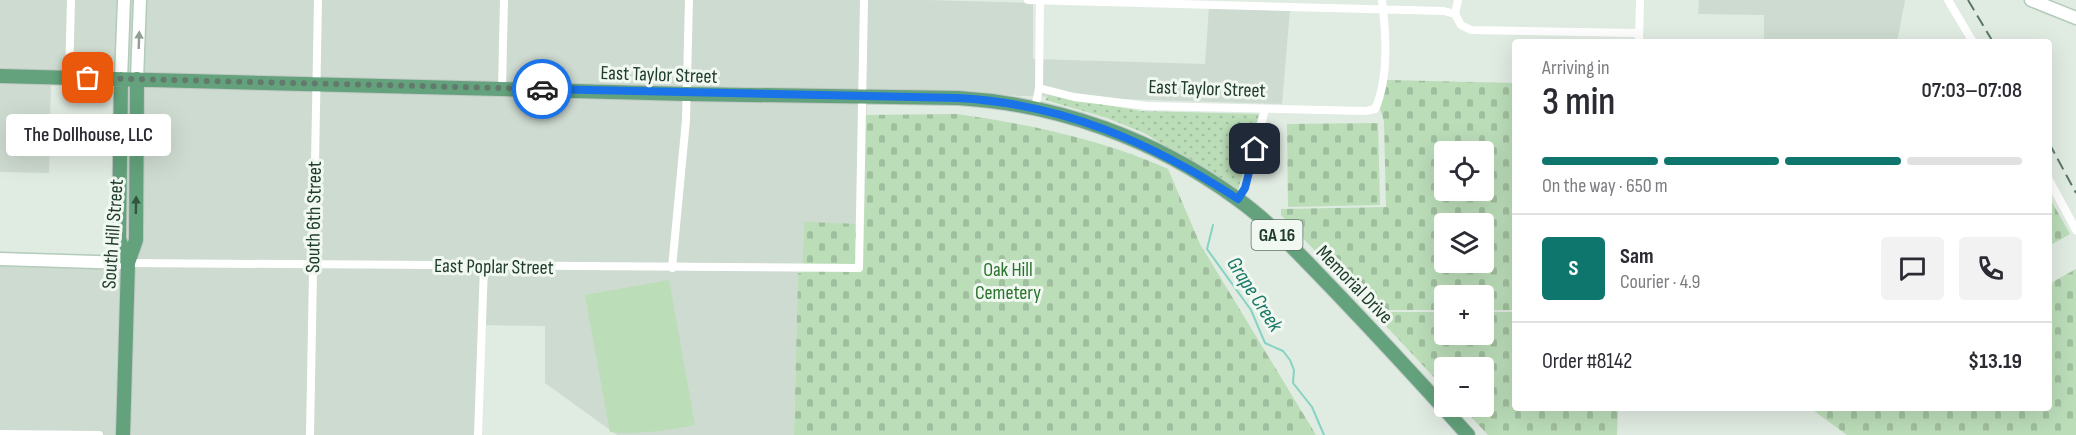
<!DOCTYPE html>
<html lang="en">
<head>
<meta charset="utf-8">
<style>
  :root { --surface:#fff; --page:#f2f2f3; --text:#2b2b33; --muted:#7c7c81; --line:#e1e1e2; --accent:#0f766e }
  body { margin:0; font-family:"Sofia Sans Condensed",sans-serif; background:var(--page); color:var(--text); height:100vh; display:flex; flex-direction:column; font-size:22px; white-space:nowrap }
  * { box-sizing:border-box; margin:0 }
  p { font-size:20px; color:var(--muted) }
  .icon { flex:none; width:33px; height:33px; fill:none; stroke:currentColor; stroke-width:2; stroke-linecap:round; stroke-linejoin:round }
  .map { position:relative; flex:1; overflow:hidden }
  .side { position:absolute; left:1512px; top:39px; width:540px; height:372px; display:flex; flex-direction:column; background:var(--surface); border-radius:6px; box-shadow:0 6px 24px #0002 }
  .side>* { flex:none }
  .buttons { position:absolute; left:1434px; top:141px; display:grid; gap:12px }
  .buttons a { display:grid; place-items:center; width:60px; height:60px; border-radius:6px; background:var(--surface); box-shadow:0 6px 24px #0002; font-size:30px }
  .pin { position:absolute; display:grid; place-items:center; width:51px; height:51px; color:#fff; margin:-26px; border-radius:12px; box-shadow:0 3px 9px #0006 }
  .courier { position:absolute; display:grid; place-items:center; width:60px; height:60px; margin:-30px; border:4px solid #1a73e8; border-radius:50%; background:#fff; color:#222; box-shadow:0 2px 8px #0007 }
  .bubble { position:absolute; height:42px; border-radius:6px; background:var(--surface); box-shadow:0 6px 24px #0002; font-size:20px; font-weight:600; line-height:42px; text-align:center }
  .head em { font-style:normal; font-weight:600 }
  .head div { display:flex; flex-direction:column-reverse }
  .head { display:flex; align-items:center; justify-content:space-between; height:102px; padding:0 30px }
  h1 { font-size:39px; font-weight:600; line-height:45px }
  .bar { display:grid; grid-template-columns:repeat(4,1fr); gap:9px 6px; align-content:center; height:72px; padding:0 30px }
  .bar i { height:8px; border-radius:4px; background:var(--line) }
  .bar .active { background:var(--accent) }
  .bar p { grid-column:span 4 }
  .line { display:flex; align-items:center; gap:15px; padding:0 30px; border-top:2px solid var(--line) }
  .line div { flex:1 }
  .round { display:grid; place-items:center; flex:none; width:63px; height:63px; border-radius:6px; background:var(--page) }
  .map>svg:first-child { display:block }
  .built { fill:#cedbd0 }
  .grass { fill:url(#grass-dots) }
  .cemetery { fill:url(#cemetery-stones); fill-rule:evenodd }
  .pitch { fill:#bbddb8 }
  .lines { fill:none; stroke-linecap:round; stroke-linejoin:round }
  .stream { stroke:#86d2c3; stroke-width:2 }
  .secondary-casing { stroke:#b3cbba; stroke-width:15 }
  .primary-casing { stroke:#c1c8c4; stroke-width:16 }
  .street { stroke:#fff; stroke-width:8 }
  .secondary { stroke:#fff; stroke-width:12 }
  .primary { stroke:#63a27c; stroke-width:14 }
  .rail { stroke:#5b7865; stroke-width:2; stroke-dasharray:12 6; stroke-linecap:butt }
  .oneway { fill:#909e95 }
  .oneway2 { fill:#31563f }
  .done { stroke:#63796b; stroke-width:6; stroke-dasharray:0 10.8 }
  .route { stroke:#1a73e8; stroke-width:8 }
  .labels { text-anchor:middle; stroke-width:6; stroke-linejoin:round; paint-order:stroke }
  .shield { fill:#f0f8f1; stroke:#5e7466; stroke-width:1.5 }
  .shield-label { font-size:18px; font-weight:bold; fill:#203c2b }
  .street-label { font-size:20px; fill:#203c2b; stroke:#f0f8f1 }
  .park-label { font-size:20px; fill:#2a732c; stroke:#f0f8f1 }
  .water-label { font-size:21px; font-style:italic; fill:#1a7867; stroke:#f0f8f1 }
</style>
</head>
<body>
<div class="map">
<svg width="2076" height="435" viewBox="0 0 2076 435">
  <defs>
    <pattern id="grass-dots" width="8" height="8" patternUnits="userSpaceOnUse" patternTransform="scale(1.5)"><rect width="8" height="8" fill="#bbddb8"/><path d="M2 2h.1M6 6h.1" fill="none" stroke="#a0bf9e" stroke-width="1.8" stroke-linecap="round"/></pattern>
    <pattern id="cemetery-stones" width="16" height="16" patternUnits="userSpaceOnUse" patternTransform="scale(1.5)"><rect width="16" height="16" fill="#bbddb8"/><path d="M2 7V4a2 2 0 0 1 4 0v3zM10 15v-3a2 2 0 0 1 4 0v3z" fill="#a0bf9e"/></pattern>
  </defs>
  <rect width="100%" height="100%" fill="#e0ebe2"/>
  <path class="built" d="M0,0H926L1033,3V59L1205,64L1209,7L1290,9L1282,104L867,91L864,224L804,223L802,273H798L794,435H617L545,383V326L482,325L477,435H0V265L123,267L122,77L51,76L49,173L0,172Z
    M1699,0H1905L1897,42H1764V15L1698,14Z"/>
  <path class="grass" d="M1049,95L1141,111L1259,114L1238,190L1144,133L1107,118L1045,100Z"/>
  <path class="cemetery" d="M1387,80L1515,83V310H1484V296H1444V310H1371L1281,215V209L1386,207L1384,121L1380,109ZM1444,152H1484V190H1444ZM1444,224H1484V262H1444Z
    M956,114C1028,124 1102,139 1168,169L1200,244L1316,435H794L798,273H802L804,222L864,224L866,115Z
    M1378,123L1380,205L1288,207L1287,124Z
    M2049,197L2070,234L2049,246Z
    M2076,269V435H1847L1810,408H2049V284Z
    M1373,312H1444V334H1484V312H1515V408H1618L1617,435H1488L1462,407L1484,406V368H1444V388Z"/>
  <path class="pitch" d="M669,280L695,425C669,430 635,435 610,432L585,295Z"/>
  <g class="lines">
    <path class="stream" d="M1213,225L1207,249L1251,310L1265,343L1283,351L1290,360L1294,370L1293,383L1312,407L1324,435"/>
    <defs>
      <path id="secondary" d="M2031,0L2076,18
        M121,79L124,0
        M137,79L140,0
        M0,259L128,263"/>
      <path id="primary" d="M0,76L687,94L958,98C1058,104 1155,139 1236,198C1270,222 1300,255 1329,285C1376,334 1422,384 1468,435
        M121,79L119,239L128,263
        M123,435L128,263L136,240L137,79"/>
    </defs>
    <use href="#secondary" class="secondary-casing"/>
    <use href="#primary" class="primary-casing"/>
    <path class="street" d="M1028,0L1444,11L1455,14
      M1948,0L1973,42
      M1455,14L1461,25L1471,30L1639,33
      M1455,14L1458,0
      M1639,42L1640,0
      M69,78L71,0
      M502,88L504,0
      M1039,88L1074,97L1147,106L1366,111L1375,109C1389,79 1386,32 1382,0
      M1035,109L1039,88L1040,0
      M2049,180L2076,230
      M1238,199L1245,188L1265,109
      M128,263L859,268L864,0
      M672,268L686,120L689,0
      M0,434L99,435
      M310,435L318,0
      M478,435L484,266"/>
    <use href="#secondary" class="secondary"/>
    <use href="#primary" class="primary"/>
    <path class="rail" d="M1968,0L1993,42
      M2049,143L2076,193"/>
  </g>
  <defs><path id="oneway-solid" d="M-6-.8H1V-3.2L6.5 0L1 3.2V.8H-6Z" transform="scale(1.5)"/></defs>
  <use class="oneway" href="#oneway-solid" transform="translate(139 40) rotate(-88)"/>
  <use class="oneway2" href="#oneway-solid" transform="translate(136 205) rotate(-89)"/>
  <g class="lines">
    <path class="done" d="M88,78L542,89"/>
    <path class="route" d="M542,89L958,98C1064,104 1150,142 1238,199L1245,188L1255,149"/>
  </g>
  <g class="labels">
    <rect class="shield" x="1251.5" y="220" width="51" height="30" rx="4.5"/>
    <g class="shield-label">
      <text x="1277" y="241">GA 16</text>
    </g>
    <g class="street-label">
      <text transform="translate(659 74) rotate(2)" y="7">East Taylor Street</text>
      <text transform="translate(1207 88) rotate(2)" y="7">East Taylor Street</text>
      <text transform="translate(313 217) rotate(-89)" y="7">South 6th Street</text>
      <text transform="translate(112 234) rotate(-86)" y="7">South Hill Street</text>
      <text transform="translate(494 266) rotate(1)" y="7">East Poplar Street</text>
      <text transform="translate(1355 284) rotate(46)" y="7">Memorial Drive</text>
    </g>
    <g class="park-label">
      <text x="1008" y="276">Oak Hill<tspan x="1008" dy="23">Cemetery</tspan></text>
    </g>
    <g class="water-label">
      <text transform="translate(1255 294) rotate(57)" y="7">Grape Creek</text>
    </g>
  </g>
</svg>
<div class="buttons">
<a><svg class="icon" aria-label="locate" viewBox="0 0 24 24"><circle cx="12" cy="12" r="6"/><path d="M12 2v4M12 18v4M2 12h4M18 12h4"/></svg></a>
<a><svg class="icon" aria-label="layers" viewBox="0 0 24 24"><path d="M12 4l9 5-9 5-9-5zM3 14l9 5 9-5"/></svg></a>
<a>+</a>
<a>−</a>
</div>
<div class="pin" style="left:88px;top:78px;background:#ea580c"><svg class="icon" aria-label="bag" viewBox="0 0 24 24"><path d="M5 8h14l-1 12H6zM9 8a3 3 0 0 1 6 0"/></svg></div>
<div class="pin" style="left:1255px;top:149px;background:#1f2937"><svg class="icon" aria-label="home" viewBox="0 0 24 24"><path d="M3 11l9-7 9 7M6 9v11h12V9"/></svg></div>
<div class="courier" style="left:542px;top:89px"><svg class="icon" aria-label="car" viewBox="0 0 24 24"><path d="M5 17H2v-5l4-1 3-4h7l3 4 3 1v5h-3M9 17h6M6 11h13"/><circle cx="7" cy="17" r="2"/><circle cx="17" cy="17" r="2"/></svg></div>
<div class="bubble" style="left:6px;top:114px;width:165px">The Dollhouse, LLC</div>
<section class="side">
<div class="head"><div><h1>3 min</h1><p>Arriving in</p></div><em>07:03–07:08</em></div>
<div class="bar"><i class="active"></i><i class="active"></i><i class="active"></i><i></i><p>On the way · 650 m</p></div>
<div class="line" style="height:108px"><b class="round" style="background:var(--accent);color:#fff">S</b><div><b>Sam</b><p>Courier · 4.9</p></div><a class="round"><svg class="icon" aria-label="chat" viewBox="0 0 24 24"><path d="M4 5h16v11H9l-5 4z"/></svg></a><a class="round"><svg class="icon" aria-label="phone" viewBox="0 0 24 24"><path d="M5 4h4l2 5-3 2q2 4 5 5l2-3 5 2v4C11 20 4 13 5 4z"/></svg></a></div>
<div class="line" style="height:78px"><div>Order #8142</div><b>$13.19</b></div>
</section>
</div>
</body>
</html>
